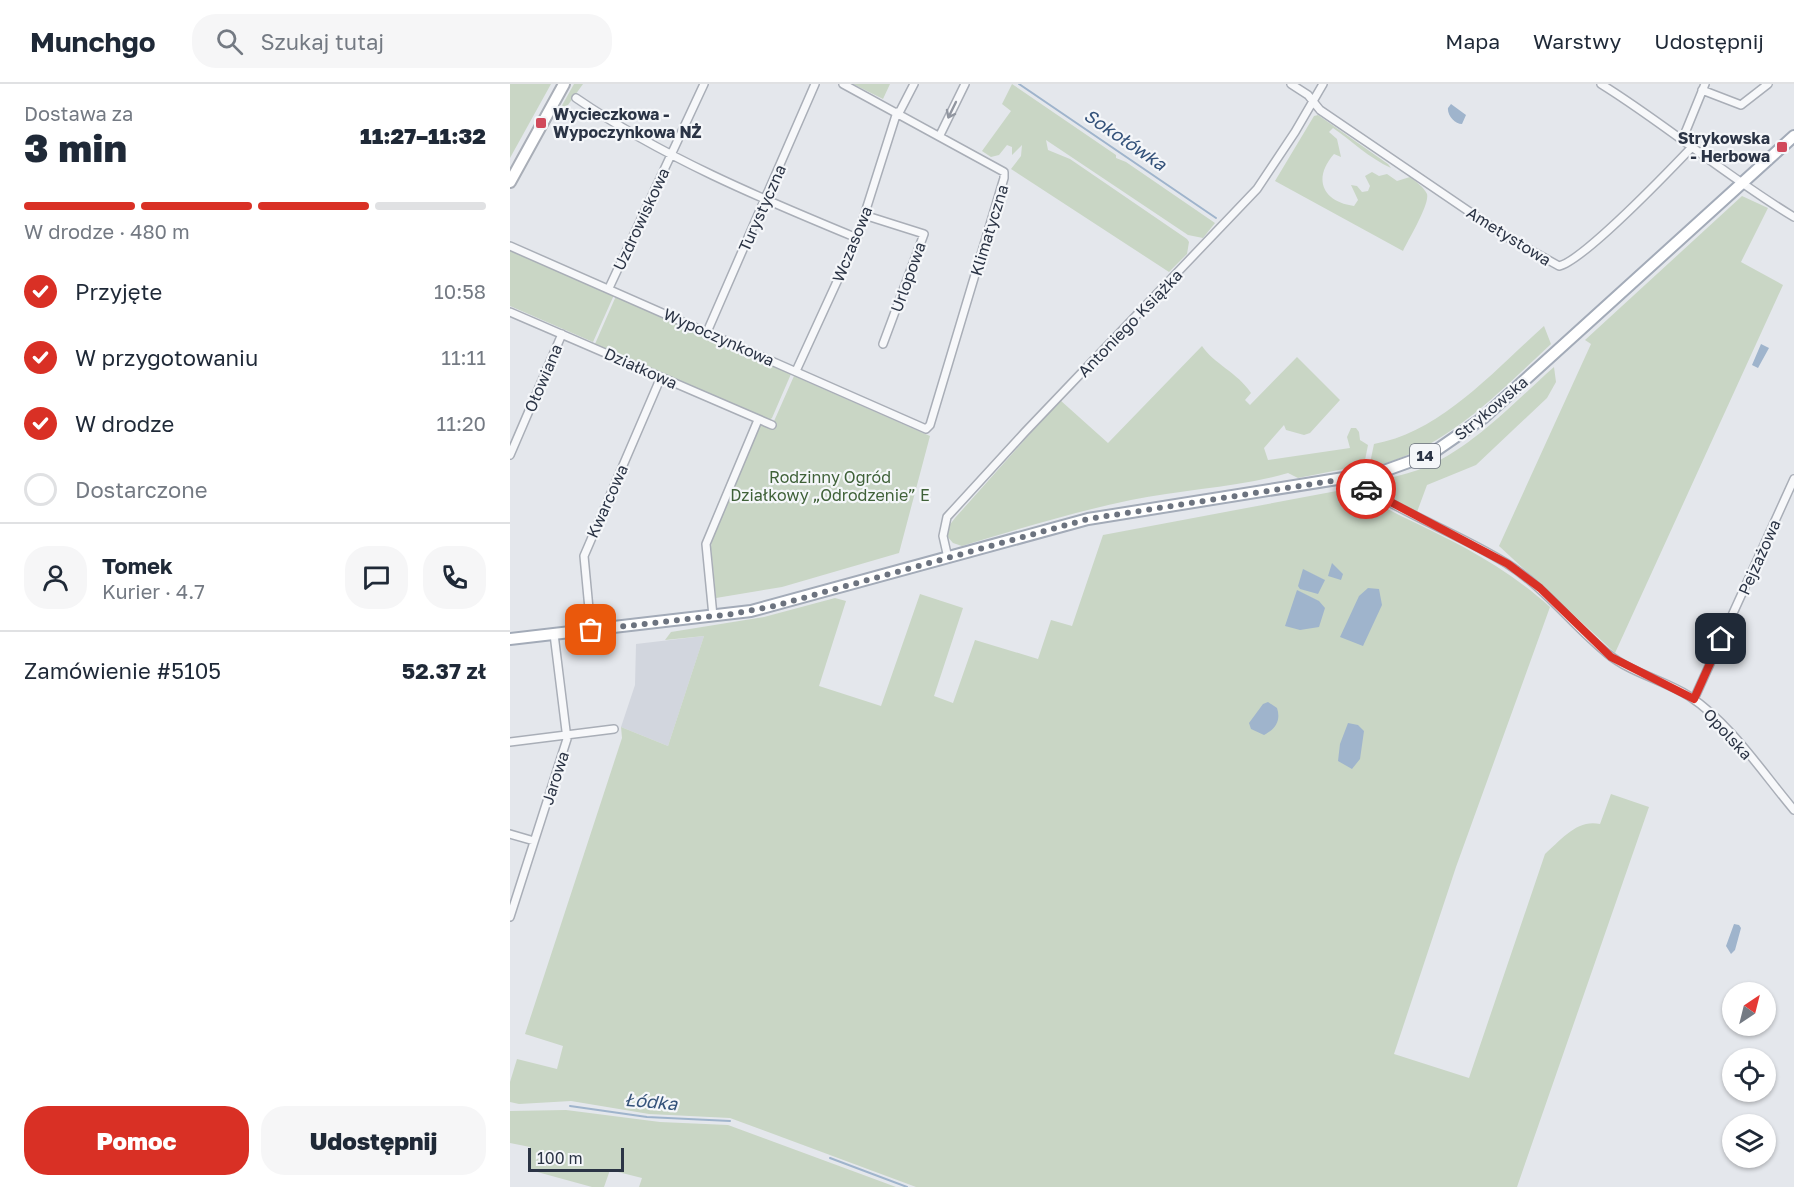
<!DOCTYPE html>
<html lang="pl">
<head>
<meta charset="utf-8">
<style>
  :root { --surface:#fff; --page:#f6f6f7; --text:#1f2937; --muted:#747a83; --line:#e0e1e3; --accent:#d93025 }
  body { margin:0; font-family:"Golos Text",sans-serif; background:var(--page); color:var(--text); height:100vh; display:flex; flex-direction:column; font-size:22px; white-space:nowrap }
  * { box-sizing:border-box; margin:0 }
  p { font-size:20px; color:var(--muted) }
  .icon { flex:none; width:33px; height:33px; fill:none; stroke:currentColor; stroke-width:2; stroke-linecap:round; stroke-linejoin:round }
  .map { position:relative; flex:1; overflow:hidden }
  .details { display:flex; flex-direction:column; background:var(--surface); width:510px }
  .details>* { flex:none }
  .needle { width:39px; rotate:35deg }
  .controls { position:absolute; left:1212px; top:898px; display:grid; gap:12px }
  .controls a { display:grid; place-items:center; width:54px; height:54px; border-radius:50%; background:var(--surface); box-shadow:0 2px 4px #0004; font-size:30px }
  .scale { position:absolute; left:18px; bottom:15px; width:96px; box-sizing:border-box; padding-left:6px; border:3px solid #2b3445; border-top:0; font-size:16px; line-height:21px; white-space:nowrap; color:#2b3445; -webkit-text-stroke:4px #f4f6f9; paint-order:stroke }
  .pin { position:absolute; display:grid; place-items:center; width:51px; height:51px; color:#fff; margin:-26px; border-radius:12px; box-shadow:0 3px 9px #0006 }
  .courier { position:absolute; display:grid; place-items:center; width:60px; height:60px; margin:-30px; border:4px solid #d93025; border-radius:50%; background:#fff; color:#222; box-shadow:0 2px 8px #0007 }
  .head em { font-style:normal; font-weight:800 }
  .head div { display:flex; flex-direction:column-reverse }
  .head { display:flex; align-items:center; justify-content:space-between; height:102px; padding:0 24px }
  h1 { font-size:39px; font-weight:800; line-height:45px }
  .bar { display:grid; grid-template-columns:repeat(4,1fr); gap:9px 6px; align-content:center; height:72px; padding:0 24px }
  .bar i { height:8px; border-radius:4px; background:var(--line) }
  .bar .on { background:var(--accent) }
  .bar p { grid-column:span 4 }
  .line { display:flex; align-items:center; gap:15px; padding:0 24px; border-top:2px solid var(--line) }
  .line div { flex:1 }
  .round { display:grid; place-items:center; flex:none; width:63px; height:63px; border-radius:24px; background:var(--page) }
  ol { padding:0 24px; list-style:none }
  li { display:flex; align-items:center; gap:18px; height:66px }
  li p { margin-inline-start:auto }
  li .icon { padding:6px; border-radius:50%; background:var(--accent); color:#fff; stroke-width:4 }
  li:last-child { color:var(--muted) }
  li i { width:33px; height:33px; border:3px solid var(--line); border-radius:50% }
  .action { display:flex; gap:12px; margin-top:auto; padding:12px 24px }
  .action a { flex:1; height:69px; border-radius:24px; background:var(--accent); color:#fff; font-size:24px; font-weight:800; line-height:69px; text-align:center }
  .action a+a { background:var(--page); color:var(--text) }
  header { display:flex; align-items:center; gap:36px; box-sizing:border-box; height:84px; padding:0 30px; background:var(--surface); border-bottom:2px solid var(--line) }
  header strong { font-size:28px }
  nav { display:flex; gap:33px; margin-inline-start:auto; font-size:21px }
  .search { width:420px; height:54px; background:var(--page); display:flex; align-items:center; gap:15px; box-sizing:border-box; padding:0 21px; border-radius:24px; color:var(--muted); font-size:22px }
  main { display:flex; flex:1; min-height:0 }
  .map>svg:first-child { display:block }
  .built { fill:#d2d6de }
  .green { fill:#c9d6c5 }
  .water { fill:#9fb4cc }
  .lines { fill:none; stroke-linecap:round; stroke-linejoin:round }
  .stream { stroke:#9fb4cc; stroke-width:2 }
  .street-casing { stroke:#a9aeb7; stroke-width:10 }
  .secondary-casing { stroke:#a9aeb7; stroke-width:14 }
  .primary-casing { stroke:#a3abb8; stroke-width:14 }
  .street { stroke:#f7f8fa; stroke-width:7 }
  .secondary { stroke:#fff; stroke-width:10 }
  .primary { stroke:#fff; stroke-width:10 }
  .oneway { stroke:#9196a0 }
  .done { stroke:#6c737f; stroke-width:6; stroke-dasharray:0 10.8 }
  .route { stroke:#d93025; stroke-width:8 }
  .poi-dot { fill:#d1495b; stroke:#f4f6f9; stroke-width:2 }
  .labels { text-anchor:middle; stroke-width:4.5; stroke-linejoin:round; paint-order:stroke }
  .shield { fill:#f4f6f9; stroke:#676e7b; stroke-width:1.5 }
  .shield-label { font-size:15px; font-weight:bold; fill:#2b3445 }
  .poi-label { font-size:16px; font-weight:bold; fill:#2b3445; stroke:#f4f6f9; text-anchor:start }
  .street-label { font-size:16px; fill:#2b3445; stroke:#f4f6f9 }
  .park-label { font-size:16px; fill:#3f6138; stroke:#f4f6f9 }
  .water-label { font-size:18px; font-style:italic; fill:#34527a; stroke:#f4f6f9 }
</style>
</head>
<body>
<header>
<strong>Munchgo</strong>
<div class="search"><svg class="icon" aria-label="search" viewBox="0 0 24 24"><circle cx="10" cy="10" r="6"/><path d="M15 15l6 6"/></svg>Szukaj tutaj</div>
<nav><a>Mapa</a><a>Warstwy</a><a>Udostępnij</a></nav>
</header>
<main>
<section class="details">
<div class="head"><div><h1>3 min</h1><p>Dostawa za</p></div><em>11:27–11:32</em></div>
<div class="bar"><i class="on"></i><i class="on"></i><i class="on"></i><i></i><p>W drodze · 480 m</p></div>
<ol>
<li><svg class="icon" aria-label="check" viewBox="0 0 24 24"><path d="M5 12l5 5 9-10"/></svg>Przyjęte<p>10:58</p></li>
<li><svg class="icon" aria-label="check" viewBox="0 0 24 24"><path d="M5 12l5 5 9-10"/></svg>W przygotowaniu<p>11:11</p></li>
<li><svg class="icon" aria-label="check" viewBox="0 0 24 24"><path d="M5 12l5 5 9-10"/></svg>W drodze<p>11:20</p></li>
<li><i></i>Dostarczone</li>
</ol>
<div class="line" style="height:108px"><a class="round"><svg class="icon" aria-label="person" viewBox="0 0 24 24"><circle cx="12" cy="8" r="4"/><path d="M4 21q1-7 8-7t8 7"/></svg></a><div><b>Tomek</b><p>Kurier · 4.7</p></div><a class="round"><svg class="icon" aria-label="chat" viewBox="0 0 24 24"><path d="M4 5h16v11H9l-5 4z"/></svg></a><a class="round"><svg class="icon" aria-label="phone" viewBox="0 0 24 24"><path d="M5 4h4l2 5-3 2q2 4 5 5l2-3 5 2v4C11 20 4 13 5 4z"/></svg></a></div>
<div class="line" style="height:78px"><div>Zamówienie #5105</div><b>52.37 zł</b></div>
<div class="action"><a>Pomoc</a><a>Udostępnij</a></div>
</section>
<div class="map">
<svg width="1284" height="1103" viewBox="0 0 1284 1103">
  <rect width="100%" height="100%" fill="#e4e7ec"/>
  <path class="built" d="M194,552L158,662L111,643L125,601L126,560Z"/>
  <path class="green" d="M0,0H41L0,74Z
    M64,0H73L58,21L50,25Z
    M343,0H380L373,15Z
    M502,0L606,71V74L616,78L705,139L693,154L678,151L536,56L538,66L560,75L677,155L679,158L677,170L659,188L501,85L511,72L512,61L502,71V63L497,61L489,71L481,73L472,67L501,27L492,20Z
    M808,31L878,80L881,84C859,74 842,57 823,44L819,48L827,55L831,73L824,70C802,95 813,118 844,122L848,116L841,101L847,102L852,108L858,107L860,102L855,92L862,88L869,92L877,90L887,97L900,93C905,97 914,103 917,110C920,120 898,156 893,167L765,97L804,32Z
    M1232,112L1258,124L1231,178L1273,201L1105,569L989,462L1081,260L1075,256Z
    M0,165L104,211L83,258L0,222Z
    M106,212L281,290L262,334L259,336L85,260Z
    M1034,242L1041,260C986,311 935,366 859,384L864,360C930,349 986,285 1034,242Z
    M692,262C703,279 728,289 741,309L735,316L740,321L787,273L830,316L800,349L794,351L776,346L774,341L754,364L758,376L840,364L837,353L841,344H846L849,348L850,356L858,361L854,381L788,394L778,389C726,404 673,405 621,416C564,428 508,445 452,462L443,459L437,452L438,443L445,434L550,316L598,359Z
    M1044,283L1046,298L1037,314L966,381L917,401L907,428L861,404L863,398C878,394 893,391 908,386C960,367 1003,319 1044,283Z
    M284,292L420,352L389,469L272,503L206,514L201,464L202,451L250,340L261,344Z
    M832,406C853,410 871,422 891,432C944,457 995,482 1040,523L946,783L884,970L959,994L1035,770C1051,756 1067,735 1090,740L1101,710L1139,723L1007,1103H406L220,1034L139,1030L61,1017L9,1020L0,1018V998L7,975L47,985L53,962L15,950L112,654L111,643L158,662L194,552L155,556L161,548L254,533L325,514L336,517L309,602L371,622L410,510L453,524L424,612L443,619L465,556L528,575L541,536L562,542L593,451Z
    M56,1026L150,1038L218,1041L386,1103H129L132,1094L100,1086L94,1103H82L20,1086V1063L0,1059V1027Z"/>
  <path class="water" d="M941,20L956,31L952,40C945,40 937,31 938,24Z
    M1251,260L1259,264L1248,284L1242,281Z
    M822,479L833,490L831,496L818,492Z
    M793,485L815,496L808,510L790,505L788,502Z
    M858,504L869,505L872,521L853,562L830,553L849,512Z
    M787,506L809,517L815,524L809,543L790,546L775,542Z
    M758,618L767,624C771,636 766,645 754,651L741,645L739,639L753,620Z
    M838,639L848,641L854,647L850,675L842,685L828,677L830,660Z
    M1224,840L1229,841L1231,844L1225,866L1221,870L1216,862Z"/>
  <g class="lines">
    <path class="stream" d="M509,0L706,134
      M60,1022L137,1033L220,1037
      M320,1074L397,1103"/>
    <defs>
      <path id="street" d="M781,0L798,11L810,26L995,152L1049,182C1073,177 1162,84 1183,62
        M1091,0C1157,41 1217,93 1284,133
        M1192,6L1231,21L1258,0
        M66,14C152,73 250,114 347,154
        M389,29L404,0
        M430,51L455,0
        M1173,54L1195,0
        M354,131L414,150L373,260
        M0,162L416,345L420,341L494,94V88L333,0
        M99,204L194,0
        M0,228L262,341
        M197,248L305,0
        M286,287L347,154L387,28
        M0,371L52,250
        M841,394C889,429 946,448 996,479C1036,504 1062,541 1098,570C1121,589 1154,596 1179,612C1221,640 1252,688 1284,726
        M438,474L433,452L437,433L515,348L747,105L785,48L813,0
        M203,532L196,460L248,336
        M81,546L74,472L151,293
        M1184,615L1284,395
        M0,658L104,645
        M0,750L24,757
        M0,833L57,655L44,550"/>
      <path id="secondary" d="M0,98L54,0"/>
      <path id="primary" d="M0,555L241,527L578,435L871,388L921,370L973,334L1284,52"/>
    </defs>
    <use href="#street" class="street-casing"/>
    <use href="#secondary" class="secondary-casing"/>
    <use href="#primary" class="primary-casing"/>
    <use href="#street" class="street"/>
    <use href="#secondary" class="secondary"/>
    <use href="#primary" class="primary"/>
  </g>
  <defs><path id="oneway-shaft" d="M-6 0H5M1.5-3L5.5 0L1.5 3" fill="none" stroke-width="1.6" stroke-linecap="round" stroke-linejoin="round" transform="scale(1.5)"/></defs>
  <use class="oneway" href="#oneway-shaft" transform="translate(442 26) rotate(116)"/>
  <g class="lines">
    <path class="done" d="M81,546L222,530L264,522L578,435L841,394L856,405"/>
    <path class="route" d="M856,405L998,480L1030,504L1101,573L1184,615L1211,555"/>
  </g>
  <g class="poi-dot">
    <rect x="25" y="33" width="12" height="12" rx="3"/>
    <rect x="1266" y="57" width="12" height="12" rx="3"/>
  </g>
  <g class="labels">
    <rect class="shield" x="900" y="360" width="30" height="24" rx="4.5"/>
    <g class="shield-label">
      <text x="915" y="377">14</text>
    </g>
    <g class="poi-label">
      <text x="43" y="36">Wycieczkowa -<tspan x="43" dy="18">Wypoczynkowa NŻ</tspan></text>
      <text x="1260" y="60" text-anchor="end">Strykowska<tspan x="1260" dy="18">- Herbowa</tspan></text>
    </g>
    <g class="street-label">
      <text transform="translate(252 124) rotate(-66)" y="6">Turystyczna</text>
      <text transform="translate(131 135) rotate(-65)" y="6">Uzdrowiskowa</text>
      <text transform="translate(479 146) rotate(-73)" y="6">Klimatyczna</text>
      <text transform="translate(999 152) rotate(32)" y="6">Ametystowa</text>
      <text transform="translate(342 160) rotate(-68)" y="6">Wczasowa</text>
      <text transform="translate(398 193) rotate(-70)" y="6">Urlopowa</text>
      <text transform="translate(620 239) rotate(-46)" y="6">Antoniego Książka</text>
      <text transform="translate(209 253) rotate(24)" y="6">Wypoczynkowa</text>
      <text transform="translate(131 284) rotate(24)" y="6">Działkowa</text>
      <text transform="translate(33 294) rotate(-67)" y="6">Ołowiana</text>
      <text transform="translate(981 324) rotate(-40)" y="6">Strykowska</text>
      <text transform="translate(97 417) rotate(-66)" y="6">Kwarcowa</text>
      <text transform="translate(1249 473) rotate(-66)" y="6">Pejzażowa</text>
      <text transform="translate(1218 650) rotate(47)" y="6">Opolska</text>
      <text transform="translate(45 694) rotate(-72)" y="6">Jarowa</text>
    </g>
    <g class="park-label">
      <text x="320" y="399">Rodzinny Ogród<tspan x="320" dy="18">Działkowy „Odrodzenie” E</tspan></text>
    </g>
    <g class="water-label">
      <text transform="translate(615 56) rotate(34)" y="6">Sokołówka</text>
      <text transform="translate(141 1018) rotate(5)" y="6">Łódka</text>
    </g>
  </g>
</svg>
<div class="controls">
<a><svg class="needle" viewBox="-14 -14 28 28"><path d="M0-13l5 13h-10z" fill="#e53935"/><path d="M0 13l5-13h-10z" fill="#747a83"/></svg></a>
<a><svg class="icon" aria-label="locate" viewBox="0 0 24 24"><circle cx="12" cy="12" r="6"/><path d="M12 2v4M12 18v4M2 12h4M18 12h4"/></svg></a>
<a><svg class="icon" aria-label="layers" viewBox="0 0 24 24"><path d="M12 4l9 5-9 5-9-5zM3 14l9 5 9-5"/></svg></a>
</div>
<div class="scale">100 m</div>
<div class="pin" style="left:81px;top:546px;background:#ea580c"><svg class="icon" aria-label="bag" viewBox="0 0 24 24"><path d="M5 8h14l-1 12H6zM9 8a3 3 0 0 1 6 0"/></svg></div>
<div class="pin" style="left:1211px;top:555px;background:#1f2937"><svg class="icon" aria-label="home" viewBox="0 0 24 24"><path d="M3 11l9-7 9 7M6 9v11h12V9"/></svg></div>
<div class="courier" style="left:856px;top:405px"><svg class="icon" aria-label="car" viewBox="0 0 24 24"><path d="M5 17H2v-5l4-1 3-4h7l3 4 3 1v5h-3M9 17h6M6 11h13"/><circle cx="7" cy="17" r="2"/><circle cx="17" cy="17" r="2"/></svg></div>
</div>
</main>
</body>
</html>
